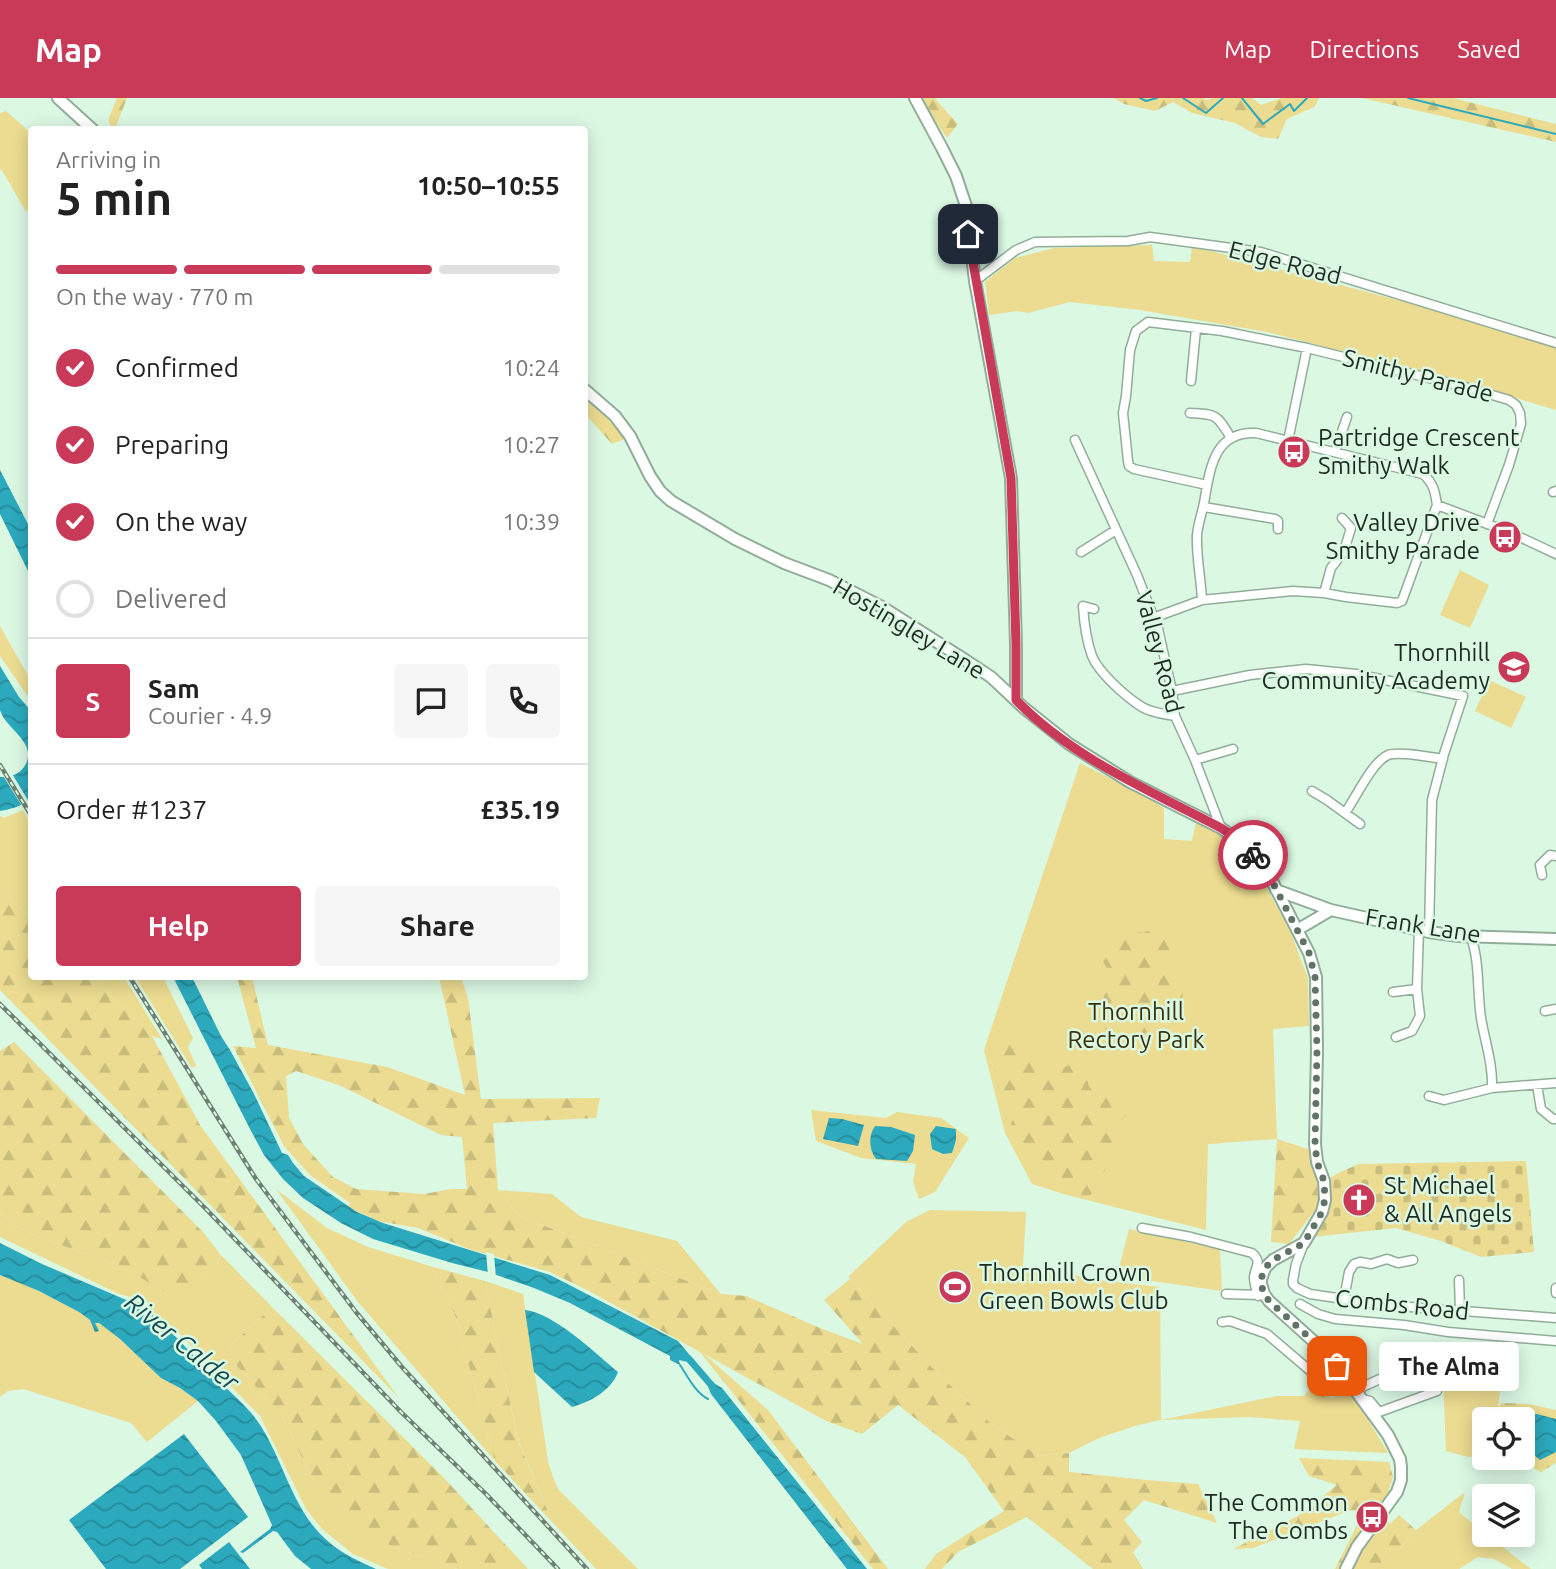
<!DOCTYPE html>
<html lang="en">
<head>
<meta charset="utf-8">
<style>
  :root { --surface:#fff; --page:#f6f6f6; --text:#222; --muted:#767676; --line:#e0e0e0; --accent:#c93958 }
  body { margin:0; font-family:Ubuntu,sans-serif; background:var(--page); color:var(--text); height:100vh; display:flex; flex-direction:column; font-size:26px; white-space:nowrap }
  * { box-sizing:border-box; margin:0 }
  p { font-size:23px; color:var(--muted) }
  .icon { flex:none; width:38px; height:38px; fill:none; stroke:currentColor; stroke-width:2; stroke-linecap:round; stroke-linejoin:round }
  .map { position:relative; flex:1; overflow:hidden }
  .panel { position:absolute; left:28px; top:28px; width:560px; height:854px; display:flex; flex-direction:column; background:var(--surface); border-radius:7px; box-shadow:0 4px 18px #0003 }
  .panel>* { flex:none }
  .buttons { position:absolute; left:1472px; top:1309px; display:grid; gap:14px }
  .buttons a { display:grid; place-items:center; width:63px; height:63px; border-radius:7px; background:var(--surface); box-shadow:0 4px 18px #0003; font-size:35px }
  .pin { position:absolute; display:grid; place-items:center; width:60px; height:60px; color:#fff; margin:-30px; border-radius:14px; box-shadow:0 4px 10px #0006 }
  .courier { position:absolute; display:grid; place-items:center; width:70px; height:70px; margin:-35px; border:5px solid #c93958; border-radius:50%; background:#fff; color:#222; box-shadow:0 2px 9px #0007 }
  .bubble { position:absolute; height:49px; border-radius:7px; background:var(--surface); box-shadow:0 4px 18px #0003; font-size:23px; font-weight:700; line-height:49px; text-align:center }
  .headline em { font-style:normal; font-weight:700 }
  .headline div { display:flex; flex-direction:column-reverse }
  .headline { display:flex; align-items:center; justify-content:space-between; height:119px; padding:0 28px }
  h1 { font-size:46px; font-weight:700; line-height:52px }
  .bar { display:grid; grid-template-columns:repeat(4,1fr); gap:10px 7px; align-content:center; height:84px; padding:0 28px }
  .bar i { height:9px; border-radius:5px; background:var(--line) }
  .bar .selected { background:var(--accent) }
  .bar p { grid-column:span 4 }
  .line { display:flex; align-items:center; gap:18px; padding:0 28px; border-top:2px solid var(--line) }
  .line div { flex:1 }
  .round { display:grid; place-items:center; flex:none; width:74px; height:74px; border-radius:7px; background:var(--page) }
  ol { padding:0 28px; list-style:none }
  li { display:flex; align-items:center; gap:21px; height:77px }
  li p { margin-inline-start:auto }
  li .icon { padding:7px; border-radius:50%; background:var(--accent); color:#fff; stroke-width:4 }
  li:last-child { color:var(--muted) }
  li i { width:38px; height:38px; border:4px solid var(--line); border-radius:50% }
  .action { display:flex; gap:14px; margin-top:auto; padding:14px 28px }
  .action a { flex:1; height:80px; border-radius:7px; background:var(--accent); color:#fff; font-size:28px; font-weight:700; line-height:80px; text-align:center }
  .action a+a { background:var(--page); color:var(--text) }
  header { display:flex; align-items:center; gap:42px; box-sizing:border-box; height:98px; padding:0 35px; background:var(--accent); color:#fff }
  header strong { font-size:33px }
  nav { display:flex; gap:38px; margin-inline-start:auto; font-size:24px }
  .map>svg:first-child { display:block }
  .green { fill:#ebdc91 }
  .forest { fill:url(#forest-firs); fill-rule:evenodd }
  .cemetery { fill:url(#cemetery-stones) }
  .water { fill:url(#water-waves) }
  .pier { fill:#dbf8e3 }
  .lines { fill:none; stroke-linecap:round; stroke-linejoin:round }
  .stream { stroke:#2ca9bd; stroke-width:2 }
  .canal { stroke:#2ca9bd; stroke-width:7 }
  .street-casing { stroke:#91ad99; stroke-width:11 }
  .secondary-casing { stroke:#91ad99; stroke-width:14 }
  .street { stroke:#fff; stroke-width:8 }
  .secondary { stroke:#fff; stroke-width:10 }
  .rail-casing { stroke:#6d8073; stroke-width:4.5 }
  .rail { stroke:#dbf8e3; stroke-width:2; stroke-dasharray:5; stroke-linecap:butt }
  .done { stroke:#617266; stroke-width:7; stroke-dasharray:0 12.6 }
  .route { stroke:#c93958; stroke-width:9 }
  .labels { text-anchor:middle; stroke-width:5; stroke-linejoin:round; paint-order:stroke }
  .street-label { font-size:24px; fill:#1f2a23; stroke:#dbf8e3 }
  .poi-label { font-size:24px; fill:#1f2a23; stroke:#dbf8e3; text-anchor:start }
  .park-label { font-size:24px; fill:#3a320d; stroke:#dbf8e3 }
  .water-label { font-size:26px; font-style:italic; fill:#13474f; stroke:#dbf8e3 }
</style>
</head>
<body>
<header>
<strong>Map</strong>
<nav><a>Map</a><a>Directions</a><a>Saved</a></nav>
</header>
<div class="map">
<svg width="1556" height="1471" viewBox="0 0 1556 1471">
  <defs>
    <pattern id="forest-firs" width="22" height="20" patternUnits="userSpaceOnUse" patternTransform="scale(1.75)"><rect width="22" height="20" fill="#ebdc91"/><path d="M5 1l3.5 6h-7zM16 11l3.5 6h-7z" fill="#c9bd7d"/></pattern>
    <pattern id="cemetery-stones" width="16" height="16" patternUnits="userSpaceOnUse" patternTransform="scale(1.75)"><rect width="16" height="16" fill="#ebdc91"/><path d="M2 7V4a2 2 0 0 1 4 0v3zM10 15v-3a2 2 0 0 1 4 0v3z" fill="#c9bd7d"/></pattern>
    <pattern id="water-waves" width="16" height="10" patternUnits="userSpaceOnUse" patternTransform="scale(1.75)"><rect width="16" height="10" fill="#2ca9bd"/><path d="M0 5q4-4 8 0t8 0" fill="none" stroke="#258a99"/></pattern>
  </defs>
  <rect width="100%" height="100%" fill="#dbf8e3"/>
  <path class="green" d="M6,13L31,35V109L26,114L3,74L0,71V15Z
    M1152,147L1154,163L1190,164L1192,148L1470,221L1556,249V312L1469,286L1267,234L1140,212L1070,204L1028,215L1017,213L989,217L985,184L1015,160L1054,150Z
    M1460,472L1489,487L1470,530L1440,517Z
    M0,528L31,583V603L0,558Z
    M1489,582L1526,599L1511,630L1475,613Z
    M1080,665L1144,698L1164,710V741L1192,743L1196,724L1231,743L1256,770L1290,833L1308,880L1309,928L1273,931L1277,1041L1208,1046L1206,1132L1067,1097L1032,1086L1005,1035L984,952Z
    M23,712L31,728V821L0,791V718L4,720Z
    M91,879H124L162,941L152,938Z
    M135,879H163L193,940L188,949L196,968L192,970Z
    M811,1012L886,1020L897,1014L941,1020L969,1040L935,1094L919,1101L913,1084L916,1066L861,1060L816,1043Z
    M276,1091L327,1130L368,1149L430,1168L455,1217L495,1363L358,1204Z
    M498,1092L552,1096L581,1119L677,1143L721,1196L519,1118Z
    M930,1112L1026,1114L1023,1168L1004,1170L1064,1175L1099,1182L1160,1189L1161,1322L1276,1298H1304L1318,1280L1330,1300L1351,1293L1388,1355L1294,1351L1300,1323L1249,1319L1160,1322L1135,1328L1099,1340L1069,1355L1039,1358L994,1328L940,1278L850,1181L849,1178L906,1124Z
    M0,1114L15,1127L41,1140L123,1169L183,1204L219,1162L220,1156L272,1209L231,1247L230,1260L282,1318L319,1395L393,1449L457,1471H388L353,1456L322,1431L306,1411L260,1318L177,1233L151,1212L148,1204L119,1196L0,1139Z
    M1129,1131L1220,1151L1222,1193L1117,1178Z
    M0,1176L39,1193L79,1214L90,1222L99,1225L120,1241L161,1280L180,1290L198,1303L147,1344L131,1325L23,1291L8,1293L0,1299Z
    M485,1183L523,1196L548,1363L553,1379L558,1391L638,1471H596L553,1425L518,1342Z
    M1442,1253L1504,1256L1497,1321H1484V1358L1468,1359L1446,1353Z
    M1465,1394L1459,1414L1484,1435V1437H1487L1531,1471H1512L1494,1461L1478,1459L1459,1471H1381L1416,1432Z"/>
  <path class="forest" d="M117,0H127L115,31H112L108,22Z
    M919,0H936V2L958,26L947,40Z
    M1114,0H1202L1207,2L1212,0H1252L1261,7L1282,0H1319L1314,9L1287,21L1278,41L1261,39L1235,25L1192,15L1173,4L1155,13L1124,6Z
    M1362,0H1453L1556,26V44Z
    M584,298L613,324L625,341L612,346L585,316Z
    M0,791L31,821L32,878L91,879L152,938L200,1027L399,1300L0,892Z
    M1155,832H1166L1169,837L1174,850L1171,859L1174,864V878L1186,881L1179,914C1171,920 1163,923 1153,919L1151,923V929L1144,937L1111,934L1104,931L1096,939H1093L1091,936L1095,927L1101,919L1111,918L1115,912L1104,909L1102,905C1107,889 1114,872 1099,860V855L1105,846C1117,848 1127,837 1138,833L1143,835L1147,833L1152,834Z
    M237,879H252L268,947L387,969L465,997L439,879H461L468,900L481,1001L600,1000L596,1020L493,1025L498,1092L519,1118L721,1196L746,1198L820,1230L863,1246L824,1202L850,1181L940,1278L994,1328L1039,1358L1069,1355V1374L1146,1382L1198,1386L1217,1425L1144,1402L1124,1422L1142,1444L1133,1454L1143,1471H1093L1027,1419L958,1454L942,1471H925L936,1456L1004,1413L965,1359L898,1307L862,1336L826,1323L704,1256L768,1312L888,1471H873L700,1254L587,1192L550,1174L469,1151L418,1130L378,1123L348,1109L350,1105L310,1077L284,1048L233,948L256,950ZM296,973L341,988L441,1037L462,1039L467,1091H451L424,1096L356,1091L333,1079L303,1046L289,1020L286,978Z
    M1005,936L1011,937L1014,941V948L1019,951L1032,954L1041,969L1053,973L1073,966L1086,970C1090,977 1085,985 1091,991C1103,1005 1122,992 1130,1010C1127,1018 1121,1021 1118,1029C1114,1038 1118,1030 1115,1040C1112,1051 1106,1060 1105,1073L1100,1076L1096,1093L1089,1098H1082L1044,1086C1033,1069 1017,1065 1019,1042L1014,1037L1011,1025L1016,1018C1006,1007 1004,994 996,982L997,977L989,957L991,951Z
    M14,944L204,1135L220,1156L219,1162L183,1205L123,1169L41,1140L15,1127L0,1114V953Z
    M1277,1041L1314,1053L1319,1107L1289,1146L1271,1144Z
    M430,1168L485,1183L518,1343L553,1425L495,1363L455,1217Z
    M272,1209L443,1379L528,1471H457L393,1449L349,1423L319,1395L282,1318L230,1260L231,1247Z
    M1502,1305L1528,1306L1556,1312V1365L1541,1374L1514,1360H1522V1321H1497L1499,1308Z
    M1299,1360L1389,1364L1393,1379L1387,1398L1356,1444L1342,1471H1335L1363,1415L1351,1412L1253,1450L1233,1451L1298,1418L1337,1387L1309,1378Z
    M1399,1417L1416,1432L1381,1471H1352L1361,1451L1384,1419L1390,1426Z"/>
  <path class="cemetery" d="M1526,1063L1534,1154L1481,1159L1441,1143L1396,1130L1312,1139L1327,1082L1338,1075L1359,1066Z"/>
  <path class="water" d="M0,372L29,428V433L32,439L31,479L0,416Z
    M0,568L19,599L32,614L31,697C26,708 11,711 0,713V679C10,679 18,677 24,669C40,645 5,631 0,612C0,605 0,578 0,568Z
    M173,879H192L221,938L230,952L253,994L282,1055L288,1057L293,1065L304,1078L357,1114L383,1125L550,1177L678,1243L697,1266L693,1269L688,1264L679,1262L680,1267L670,1262V1258L570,1205L534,1190L488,1174L452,1165L373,1141L341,1125L303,1100L283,1081L264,1057L250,1031Z
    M829,1020L842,1021L864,1027L858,1048L823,1041Z
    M875,1028L891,1029L915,1037L913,1053L907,1063L876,1061C869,1052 868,1038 875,1028Z
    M936,1028L956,1031V1042L952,1055L943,1056L932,1051L930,1036Z
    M0,1145L42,1166L131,1204H144L143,1207L141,1208C168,1227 187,1252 210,1275C228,1293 249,1308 262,1330C285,1367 294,1416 330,1445C343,1456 360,1464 376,1471H311L295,1458L277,1434L273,1433L243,1455L240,1454L270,1431L272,1427L241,1357L216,1323L198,1303L180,1290L161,1280L120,1241L99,1225H95L99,1233L95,1234L90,1222L79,1214L39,1193L0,1177Z
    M525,1212C554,1215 595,1255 618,1274C611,1293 590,1304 572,1309L534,1274Z
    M710,1283L722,1290L867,1471H847L711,1296L707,1286Z
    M1504,1315L1537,1316L1556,1321V1354L1540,1362L1523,1348L1522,1321H1506Z
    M184,1336L248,1419L180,1471H106L69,1422Z
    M229,1444L250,1471H202L199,1467Z"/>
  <path class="pier" d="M11,674L29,704L22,708L2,676Z
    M486,1154L494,1156L496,1180L488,1177Z"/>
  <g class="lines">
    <path class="stream" d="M1140,0L1146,3L1157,0
      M1183,0L1206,15L1223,0
      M1242,0L1263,26L1290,6L1294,13L1307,0
      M1408,0L1556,36
      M680,1267C688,1279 695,1294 708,1301"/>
    <path class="canal" d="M689,1261L713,1289"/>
    <defs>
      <path id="street" d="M975,183L1016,152L1035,144L1128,143L1150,139L1261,154L1556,245
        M1191,283L1196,231
        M1190,315C1217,316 1217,317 1231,340
        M1075,342L1137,477L1158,531L1172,593L1175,618L1195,662L1221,730
        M1288,343L1307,250
        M1335,354L1347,319
        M1207,387L1134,371L1129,368L1128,363L1123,315L1126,298L1130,252L1136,233L1148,224L1222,233L1307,250L1465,289L1509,302L1516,307L1520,315L1521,326L1509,367L1487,426
        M1553,394L1556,393
        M1437,407L1509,434L1556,456
        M1204,409L1275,421L1278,423V431
        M1081,454L1116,432
        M1324,495L1331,470L1344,453L1351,430L1342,420
        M1094,511L1083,508C1084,525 1086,541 1092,558C1099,575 1126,599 1142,609C1152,615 1164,616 1175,618
        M1153,520L1202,502L1293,493L1324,495L1346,499L1397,505L1402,503L1437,407C1435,394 1434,386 1423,376L1256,335C1213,333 1210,372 1204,405C1202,415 1198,426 1197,437C1196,458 1201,480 1202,502
        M1172,593L1250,577L1306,571L1356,576L1463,598L1444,656L1432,702L1429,834
        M1195,662L1233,651
        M1312,693L1327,702L1360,726
        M1345,715C1356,700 1371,665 1388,657C1399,653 1430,659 1443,661
        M1542,777L1540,767L1550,757L1556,758
        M1393,894L1417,891
        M1545,913L1556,911
        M1396,939L1412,933L1420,918L1417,891L1419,831
        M1537,987L1541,1011L1553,1021H1556
        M1492,990L1556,985
        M1429,998L1444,1002L1492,990C1493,966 1485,944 1481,920C1477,893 1480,865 1471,839
        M1142,1130L1191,1139L1252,1155C1262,1164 1256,1167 1254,1179C1254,1186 1256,1191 1258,1198
        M1304,1145L1296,1166L1293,1182V1186L1297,1190L1310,1196L1384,1207L1556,1220
        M1459,1182L1460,1213
        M1556,1190V1195
        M1226,1196L1261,1197
        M1344,1201L1349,1174L1354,1166L1360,1164L1371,1166L1387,1161L1398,1165L1413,1162
        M1300,1206L1318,1216L1335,1221L1404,1227L1448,1234L1556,1243
        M1222,1224L1230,1223L1267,1236L1314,1276H1319L1337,1268
        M1319,1277L1323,1293
        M1356,1292L1382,1280L1393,1272
        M1362,1301L1370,1303L1379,1314L1437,1293"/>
      <path id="secondary" d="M58,0L93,32
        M915,0L942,50L956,78L966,108L975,183L1011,380L1016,546V602
        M584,291L615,318L630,338L650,378L660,393L671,403L735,441L784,465L829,482L882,509L962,560L991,579L1024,610L1069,646L1130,684L1221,730L1232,738L1260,764L1273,785L1309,855L1316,879L1317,953L1315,1046L1317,1064L1324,1083L1325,1102L1322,1114L1304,1145L1273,1162L1265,1170L1261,1181V1186L1264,1196L1269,1203L1331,1259L1388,1337L1400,1361L1401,1369V1382L1397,1394L1357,1449L1346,1471
        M1276,792L1331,812L1429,834L1458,838L1556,841
        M1297,832L1331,812"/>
    </defs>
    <use href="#street" class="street-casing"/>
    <use href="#secondary" class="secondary-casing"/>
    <use href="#street" class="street"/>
    <use href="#secondary" class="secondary"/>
    <defs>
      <path id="rail" d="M0,667L32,719
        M129,878L256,1081L356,1214L402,1269L587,1471
        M0,906L205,1110L401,1314L486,1396L558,1471"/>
    </defs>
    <use href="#rail" class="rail-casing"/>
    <use href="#rail" class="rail"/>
  </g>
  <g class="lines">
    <path class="done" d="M1253,757L1260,764L1273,785L1309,855L1315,879L1317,953L1315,1046L1317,1064L1324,1083L1325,1101L1322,1114L1304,1145L1273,1162L1265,1170L1261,1181V1186L1264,1196L1269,1203L1331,1259L1337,1268"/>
    <path class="route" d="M968,136L1011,380L1016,546V602C1072,660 1151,693 1221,730L1233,738L1253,757"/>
  </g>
  <defs>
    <symbol id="bus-disc" viewBox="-11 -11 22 22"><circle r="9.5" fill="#c93958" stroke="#dbf8e3"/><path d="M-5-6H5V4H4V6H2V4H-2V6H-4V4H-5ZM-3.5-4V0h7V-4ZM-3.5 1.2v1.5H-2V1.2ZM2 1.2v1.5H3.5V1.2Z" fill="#fff"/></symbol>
    <symbol id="school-disc" viewBox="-11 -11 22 22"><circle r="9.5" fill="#c93958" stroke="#dbf8e3"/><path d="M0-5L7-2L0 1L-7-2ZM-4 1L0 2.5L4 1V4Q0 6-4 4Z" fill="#fff"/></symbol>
    <symbol id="church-disc" viewBox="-11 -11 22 22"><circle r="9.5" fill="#c93958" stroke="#dbf8e3"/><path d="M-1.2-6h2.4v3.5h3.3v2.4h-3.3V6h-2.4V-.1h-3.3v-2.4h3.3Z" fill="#fff"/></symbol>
    <symbol id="stadium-disc" viewBox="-11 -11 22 22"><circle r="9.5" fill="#c93958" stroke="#dbf8e3"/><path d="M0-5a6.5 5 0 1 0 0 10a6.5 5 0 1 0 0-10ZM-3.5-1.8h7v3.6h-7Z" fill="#fff"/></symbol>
  </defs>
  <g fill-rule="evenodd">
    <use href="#bus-disc" x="1275" y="335" width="38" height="38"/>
    <use href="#bus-disc" x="1486" y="420" width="38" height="38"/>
    <use href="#school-disc" x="1495" y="550" width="38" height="38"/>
    <use href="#church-disc" x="1340" y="1083" width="38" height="38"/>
    <use href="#stadium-disc" x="936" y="1170" width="38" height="38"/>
    <use href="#bus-disc" x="1353" y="1400" width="38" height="38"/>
  </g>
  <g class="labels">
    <g class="street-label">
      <text transform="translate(1285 165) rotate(14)" y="8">Edge Road</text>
      <text transform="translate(1418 278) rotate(14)" y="8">Smithy Parade</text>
      <text transform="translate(909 531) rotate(31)" y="8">Hostingley Lane</text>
      <text transform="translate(1159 554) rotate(75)" y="8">Valley Road</text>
      <text transform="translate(1423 828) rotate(9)" y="8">Frank Lane</text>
      <text transform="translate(1402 1207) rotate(6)" y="8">Combs Road</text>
    </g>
    <g class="poi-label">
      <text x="1318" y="348">Partridge Crescent<tspan x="1318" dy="28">Smithy Walk</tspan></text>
      <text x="1480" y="433" text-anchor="end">Valley Drive<tspan x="1480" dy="28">Smithy Parade</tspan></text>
      <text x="1490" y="563" text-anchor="end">Thornhill<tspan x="1490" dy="28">Community Academy</tspan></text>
      <text x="1384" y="1096">St Michael<tspan x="1384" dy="28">&amp; All Angels</tspan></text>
      <text x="979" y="1183">Thornhill Crown<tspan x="979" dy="28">Green Bowls Club</tspan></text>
      <text x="1348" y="1413" text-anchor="end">The Common<tspan x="1348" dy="28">The Combs</tspan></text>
    </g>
    <g class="park-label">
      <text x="1136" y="922">Thornhill<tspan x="1136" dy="28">Rectory Park</tspan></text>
    </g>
    <g class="water-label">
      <text transform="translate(182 1244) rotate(39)" y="9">River Calder</text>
    </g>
  </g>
</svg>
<div class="buttons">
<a><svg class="icon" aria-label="locate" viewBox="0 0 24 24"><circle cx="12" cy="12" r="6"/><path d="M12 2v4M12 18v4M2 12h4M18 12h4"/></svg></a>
<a><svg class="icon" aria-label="layers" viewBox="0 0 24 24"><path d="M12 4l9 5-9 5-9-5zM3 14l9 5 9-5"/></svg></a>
</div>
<div class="pin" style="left:1337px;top:1268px;background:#ea580c"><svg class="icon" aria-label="bag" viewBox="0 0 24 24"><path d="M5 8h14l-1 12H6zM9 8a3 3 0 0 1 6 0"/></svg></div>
<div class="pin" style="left:968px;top:136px;background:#1f2937"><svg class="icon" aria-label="home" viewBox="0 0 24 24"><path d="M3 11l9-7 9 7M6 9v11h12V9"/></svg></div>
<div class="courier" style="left:1253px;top:757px"><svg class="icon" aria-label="bike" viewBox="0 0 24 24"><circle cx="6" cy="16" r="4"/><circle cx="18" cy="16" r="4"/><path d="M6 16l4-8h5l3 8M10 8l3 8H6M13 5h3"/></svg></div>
<div class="bubble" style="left:1379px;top:1244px;width:140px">The Alma</div>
<section class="panel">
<div class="headline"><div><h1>5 min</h1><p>Arriving in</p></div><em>10:50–10:55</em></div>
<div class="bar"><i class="selected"></i><i class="selected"></i><i class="selected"></i><i></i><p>On the way · 770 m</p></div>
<ol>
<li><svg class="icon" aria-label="check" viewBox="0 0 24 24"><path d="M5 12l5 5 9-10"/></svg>Confirmed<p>10:24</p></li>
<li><svg class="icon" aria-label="check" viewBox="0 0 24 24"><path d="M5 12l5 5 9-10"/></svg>Preparing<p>10:27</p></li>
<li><svg class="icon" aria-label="check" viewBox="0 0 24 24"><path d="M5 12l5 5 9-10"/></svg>On the way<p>10:39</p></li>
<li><i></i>Delivered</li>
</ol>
<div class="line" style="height:126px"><b class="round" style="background:var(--accent);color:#fff">S</b><div><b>Sam</b><p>Courier · 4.9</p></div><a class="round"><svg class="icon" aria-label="chat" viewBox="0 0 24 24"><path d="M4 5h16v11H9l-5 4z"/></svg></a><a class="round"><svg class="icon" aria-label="phone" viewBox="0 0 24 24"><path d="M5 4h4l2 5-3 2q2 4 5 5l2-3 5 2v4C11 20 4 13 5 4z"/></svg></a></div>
<div class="line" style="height:91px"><div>Order #1237</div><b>£35.19</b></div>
<div class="action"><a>Help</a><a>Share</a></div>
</section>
</div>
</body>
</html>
